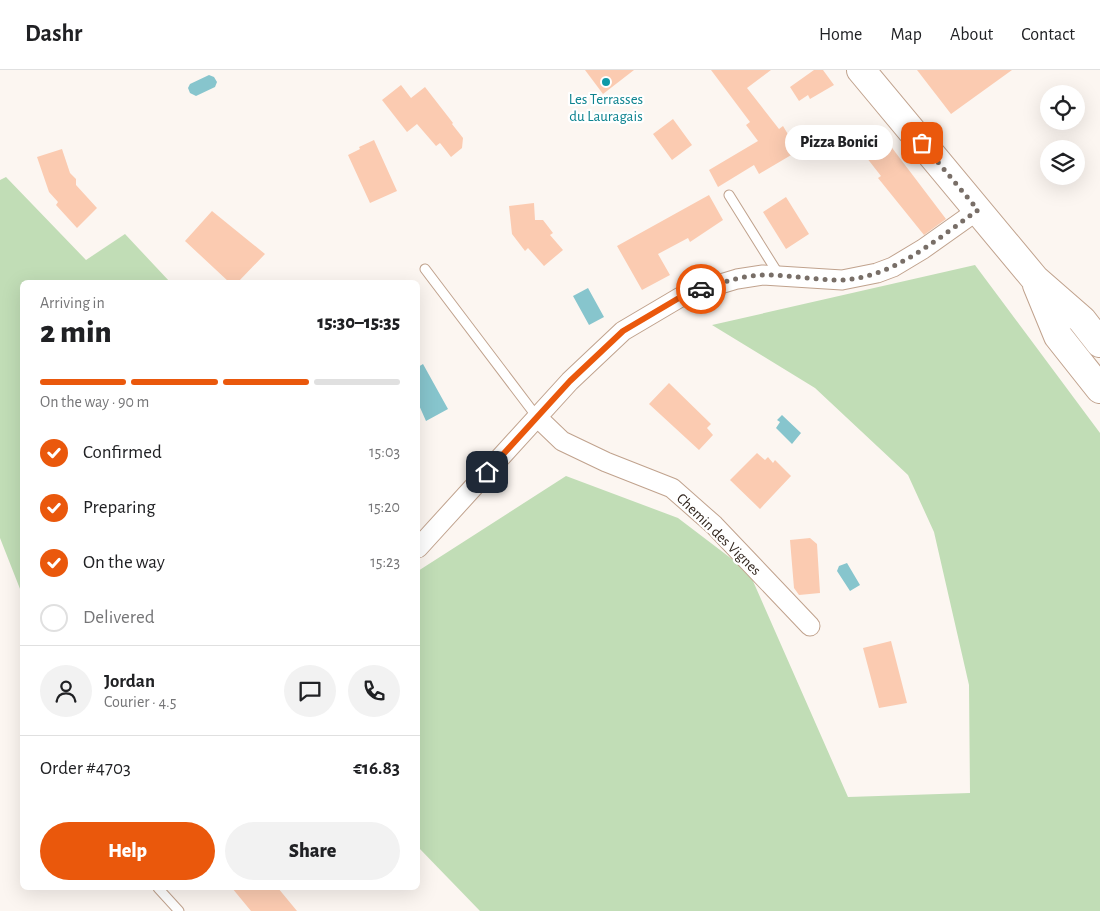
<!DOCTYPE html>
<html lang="en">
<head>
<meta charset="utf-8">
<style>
  :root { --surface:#fff; --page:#f2f2f2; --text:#202124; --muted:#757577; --line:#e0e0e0; --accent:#ea580c }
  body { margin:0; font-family:"Alegreya Sans",sans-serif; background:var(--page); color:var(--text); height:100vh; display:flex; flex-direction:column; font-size:19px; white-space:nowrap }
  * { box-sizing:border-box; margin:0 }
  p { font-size:16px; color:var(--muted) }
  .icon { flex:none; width:28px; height:28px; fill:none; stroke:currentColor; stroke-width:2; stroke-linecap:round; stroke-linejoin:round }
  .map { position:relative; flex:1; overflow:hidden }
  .side { position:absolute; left:20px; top:210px; width:400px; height:610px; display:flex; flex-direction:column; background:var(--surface); border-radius:8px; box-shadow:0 5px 20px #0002 }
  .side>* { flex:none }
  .tools { position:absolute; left:1040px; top:15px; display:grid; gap:10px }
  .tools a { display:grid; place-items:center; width:45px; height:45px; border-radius:50%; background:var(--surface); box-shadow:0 5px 20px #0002; font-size:25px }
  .pin { position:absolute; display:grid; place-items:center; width:42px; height:42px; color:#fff; margin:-21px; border-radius:10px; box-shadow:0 2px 8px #0006 }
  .courier { position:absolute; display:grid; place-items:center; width:50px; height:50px; margin:-25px; border:4px solid #ea580c; border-radius:50%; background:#fff; color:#222; box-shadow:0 1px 6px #0007 }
  .bubble { position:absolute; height:35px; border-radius:18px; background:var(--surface); box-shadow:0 5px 20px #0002; font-size:16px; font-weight:800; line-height:35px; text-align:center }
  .headline em { font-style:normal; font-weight:800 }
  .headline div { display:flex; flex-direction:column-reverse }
  .headline { display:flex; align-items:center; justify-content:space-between; height:85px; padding:0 20px }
  h1 { font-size:32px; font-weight:800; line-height:38px }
  .bar { display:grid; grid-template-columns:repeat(4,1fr); gap:8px 5px; align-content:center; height:60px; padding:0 20px }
  .bar i { height:6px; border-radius:4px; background:var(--line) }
  .bar .active { background:var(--accent) }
  .bar p { grid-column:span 4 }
  .line { display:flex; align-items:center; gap:12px; padding:0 20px; border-top:1px solid var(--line) }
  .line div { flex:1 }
  .round { display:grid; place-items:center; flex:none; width:52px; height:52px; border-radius:26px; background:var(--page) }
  ol { padding:0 20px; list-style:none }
  li { display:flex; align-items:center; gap:15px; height:55px }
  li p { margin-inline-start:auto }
  li .icon { padding:5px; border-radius:50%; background:var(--accent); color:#fff; stroke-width:4 }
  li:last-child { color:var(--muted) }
  li i { width:28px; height:28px; border:2px solid var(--line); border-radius:50% }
  .cta { display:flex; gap:10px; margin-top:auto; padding:10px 20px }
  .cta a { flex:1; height:58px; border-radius:30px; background:var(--accent); color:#fff; font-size:20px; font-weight:800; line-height:58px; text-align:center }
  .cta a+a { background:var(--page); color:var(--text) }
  header { display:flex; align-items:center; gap:30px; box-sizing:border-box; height:70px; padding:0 25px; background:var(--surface); border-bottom:1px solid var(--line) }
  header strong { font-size:24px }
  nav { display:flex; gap:28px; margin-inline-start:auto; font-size:18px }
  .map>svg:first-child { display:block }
  .green { fill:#c1ddb6 }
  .water { fill:#87c5cd }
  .building { fill:#fbcbb1 }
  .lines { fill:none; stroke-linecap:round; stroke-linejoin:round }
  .lane-casing { stroke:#c0a28d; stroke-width:11 }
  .street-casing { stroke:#c0a28d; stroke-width:21 }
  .primary-casing { stroke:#c0a28d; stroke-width:30 }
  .lane { stroke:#fff; stroke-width:9 }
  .street { stroke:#fff; stroke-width:19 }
  .primary { stroke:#fff; stroke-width:28 }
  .done { stroke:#786e67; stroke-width:5; stroke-dasharray:0 9 }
  .route { stroke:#ea580c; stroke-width:6 }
  .culture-dot { fill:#0f9aa8; stroke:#fff; stroke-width:2 }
  .labels { text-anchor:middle; stroke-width:4.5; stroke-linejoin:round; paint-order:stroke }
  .culture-label { font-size:15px; fill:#0d838f; stroke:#fff }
  .street-label { font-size:15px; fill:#31251d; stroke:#fff }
</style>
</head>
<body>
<header>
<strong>Dashr</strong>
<nav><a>Home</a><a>Map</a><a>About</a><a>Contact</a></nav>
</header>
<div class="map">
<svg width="1100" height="841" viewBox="0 0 1100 841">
  <rect width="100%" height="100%" fill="#fcf6f1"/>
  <path class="green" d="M6,107L86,190L125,164L170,212H22V524L0,468V110Z
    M975,195L1100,363V841H480L418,777V501L566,406L678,448L749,502L848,727L970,723L969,615L934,462L908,405L815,318L712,255Z"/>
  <path class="water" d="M209,5L214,7L217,12L215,17L196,26L190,23L188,18L190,14Z
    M588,218L604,247L589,255L573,226Z
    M423,294L448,339L426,351L418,333V297Z
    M782,345L801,363L792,374L776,358L780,352L777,350Z
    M847,493L860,515L850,521L837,501L839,496Z"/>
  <path class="building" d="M585,0H634L603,24Z
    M711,0H771L747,18L779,59L783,56L798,81L759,104L754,95L718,117L709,100L758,71L746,55L750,52Z
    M814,0H823L834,15L810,29L808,25L799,31L790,17Z
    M917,0H1012L951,44Z
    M401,15L411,28L425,17L453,53L452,54L463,68L462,78L451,87L440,73L436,76L417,54L407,62L382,30Z
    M673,49L692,75L672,90L653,64Z
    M880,62L946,149L924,165L878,108L881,106L859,78Z
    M374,70L397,121L370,133L348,85L360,79L359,77Z
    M62,79L70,103L76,109V115L97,138L77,158L56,135L58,132L49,122L37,87Z
    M709,125L723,150L690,172L688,168L658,184L670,205L642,220L617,176Z
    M786,127L809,164L786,179L763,142Z
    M534,133L535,150H543L553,163L550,165L563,180L544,196L528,178L525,181L512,164L509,136Z
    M212,141L265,184L238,212H229L185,171Z
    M669,313L711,354L707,358L713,365L699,380L649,334Z
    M757,383L765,390L768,387L773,393L775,390L791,406L760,439L730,410Z
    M810,468L817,474L820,523L799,525L794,518L790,470Z
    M891,571L907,633L879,638L863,578Z
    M232,818H278L297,841H251Z"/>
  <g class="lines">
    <defs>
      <path id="lane" d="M729,125L779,205
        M425,199L537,347
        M158,818L179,841"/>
      <path id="street" d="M537,347L562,371L606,392L672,418L714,455L810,556
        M418,478L570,311L623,261L684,225L737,209L763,205L842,210L877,203L893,197L923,179L978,140"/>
      <path id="primary" d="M861,0L1035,209L1082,250L1100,273
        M1037,215L1058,266L1100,319"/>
    </defs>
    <use href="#lane" class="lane-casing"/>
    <use href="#street" class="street-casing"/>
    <use href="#primary" class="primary-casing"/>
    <use href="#lane" class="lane"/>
    <use href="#street" class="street"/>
    <use href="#primary" class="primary"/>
  </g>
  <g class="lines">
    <path class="done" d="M701,219C722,213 743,205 764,205C790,205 815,210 841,210C893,208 937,169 978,140L922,73"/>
    <path class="route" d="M487,402L570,311L623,261L684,225L701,219"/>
  </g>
  <circle class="culture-dot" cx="606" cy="12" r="5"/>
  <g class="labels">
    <g class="culture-label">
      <text x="606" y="34">Les Terrasses<tspan x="606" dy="17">du Lauragais</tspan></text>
    </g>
    <g class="street-label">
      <text transform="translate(719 464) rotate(44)" y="5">Chemin des Vignes</text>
    </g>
  </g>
</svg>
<div class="tools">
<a><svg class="icon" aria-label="locate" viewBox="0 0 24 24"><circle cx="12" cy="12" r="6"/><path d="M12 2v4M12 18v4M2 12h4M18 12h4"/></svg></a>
<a><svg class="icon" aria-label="layers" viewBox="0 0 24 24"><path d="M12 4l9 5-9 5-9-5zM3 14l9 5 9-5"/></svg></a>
</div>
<div class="pin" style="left:922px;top:73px;background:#ea580c"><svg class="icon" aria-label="bag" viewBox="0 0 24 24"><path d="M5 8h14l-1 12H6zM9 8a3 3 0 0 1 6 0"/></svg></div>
<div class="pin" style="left:487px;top:402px;background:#1f2937"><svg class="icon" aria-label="home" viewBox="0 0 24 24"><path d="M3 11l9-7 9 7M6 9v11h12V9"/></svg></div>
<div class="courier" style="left:701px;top:219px"><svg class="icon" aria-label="car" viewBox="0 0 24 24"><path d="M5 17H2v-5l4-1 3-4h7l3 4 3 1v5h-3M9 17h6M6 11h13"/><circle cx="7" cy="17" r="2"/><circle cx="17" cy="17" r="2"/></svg></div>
<div class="bubble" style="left:785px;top:55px;width:108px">Pizza Bonici</div>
<section class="side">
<div class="headline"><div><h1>2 min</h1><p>Arriving in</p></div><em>15:30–15:35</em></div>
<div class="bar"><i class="active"></i><i class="active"></i><i class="active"></i><i></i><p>On the way · 90 m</p></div>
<ol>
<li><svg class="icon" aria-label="check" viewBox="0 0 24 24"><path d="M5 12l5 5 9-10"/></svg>Confirmed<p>15:03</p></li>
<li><svg class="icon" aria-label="check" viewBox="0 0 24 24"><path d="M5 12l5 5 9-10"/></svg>Preparing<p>15:20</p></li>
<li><svg class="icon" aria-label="check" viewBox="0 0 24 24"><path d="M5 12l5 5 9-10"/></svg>On the way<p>15:23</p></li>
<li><i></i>Delivered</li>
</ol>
<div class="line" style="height:90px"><a class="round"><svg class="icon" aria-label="person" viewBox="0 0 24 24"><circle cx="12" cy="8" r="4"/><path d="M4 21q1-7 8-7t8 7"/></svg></a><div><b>Jordan</b><p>Courier · 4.5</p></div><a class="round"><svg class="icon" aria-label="chat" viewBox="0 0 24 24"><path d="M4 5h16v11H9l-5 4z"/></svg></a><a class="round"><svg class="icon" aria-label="phone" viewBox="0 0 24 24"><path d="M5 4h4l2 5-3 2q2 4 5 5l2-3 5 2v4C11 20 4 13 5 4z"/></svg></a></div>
<div class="line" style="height:65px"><div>Order #4703</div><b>€16.83</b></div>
<div class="cta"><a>Help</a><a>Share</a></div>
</section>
</div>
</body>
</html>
